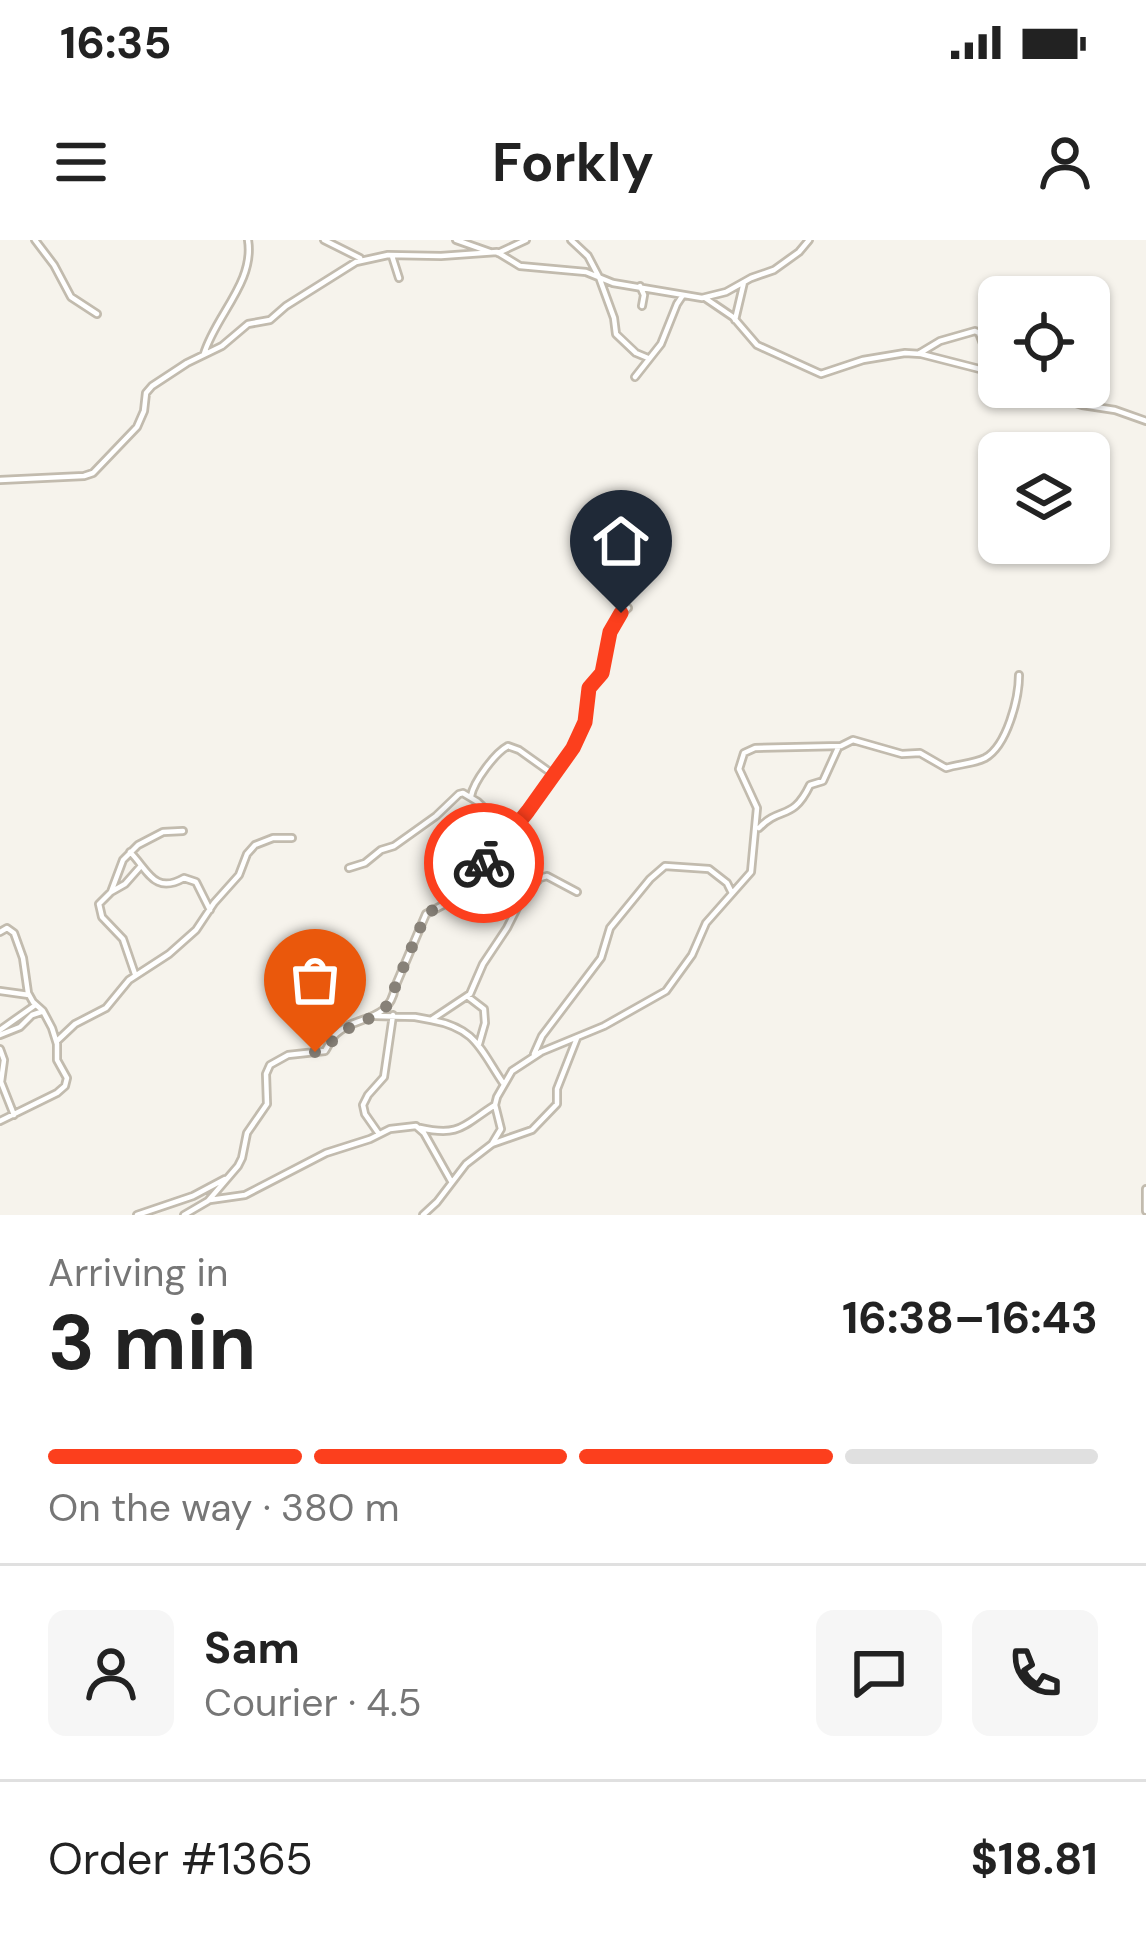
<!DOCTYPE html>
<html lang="en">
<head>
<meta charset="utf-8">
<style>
  :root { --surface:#fff; --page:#f6f6f6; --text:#222; --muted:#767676; --line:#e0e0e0; --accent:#fc3f1d }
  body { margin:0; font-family:"DM Sans",sans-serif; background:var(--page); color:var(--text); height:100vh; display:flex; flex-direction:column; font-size:45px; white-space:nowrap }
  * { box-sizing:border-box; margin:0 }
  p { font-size:39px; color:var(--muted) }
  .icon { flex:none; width:66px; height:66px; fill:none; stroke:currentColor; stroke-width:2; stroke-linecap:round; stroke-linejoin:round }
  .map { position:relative; height:975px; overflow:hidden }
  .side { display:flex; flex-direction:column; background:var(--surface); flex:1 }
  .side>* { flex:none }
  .fabs { position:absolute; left:978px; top:36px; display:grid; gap:24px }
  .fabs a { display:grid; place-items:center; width:132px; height:132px; border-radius:18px; background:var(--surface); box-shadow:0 3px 9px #0004; font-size:60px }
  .pin { position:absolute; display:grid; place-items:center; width:102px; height:102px; color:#fff; margin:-123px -51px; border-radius:50% 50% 50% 0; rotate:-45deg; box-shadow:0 0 12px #0007 }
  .pin .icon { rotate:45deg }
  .courier { position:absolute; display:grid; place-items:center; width:120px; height:120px; margin:-60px; border:9px solid #fc3f1d; border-radius:50%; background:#fff; color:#222; box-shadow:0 3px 15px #0007 }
  .headline em { font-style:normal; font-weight:700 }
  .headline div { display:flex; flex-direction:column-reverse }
  .headline { display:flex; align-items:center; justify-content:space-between; height:204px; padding:0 48px }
  h1 { font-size:78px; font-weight:700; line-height:90px }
  .bar { display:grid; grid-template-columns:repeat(4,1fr); gap:18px 12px; align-content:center; height:144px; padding:0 48px }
  .bar i { height:15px; border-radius:9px; background:var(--line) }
  .bar .active { background:var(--accent) }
  .bar p { grid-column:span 4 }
  .line { display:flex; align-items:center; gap:30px; padding:0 48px; border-top:3px solid var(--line) }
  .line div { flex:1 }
  .round { display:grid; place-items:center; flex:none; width:126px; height:126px; border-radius:18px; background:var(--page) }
  .status { display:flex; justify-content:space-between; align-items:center; height:84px; padding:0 60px; background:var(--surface); direction:ltr }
  .status svg { height:33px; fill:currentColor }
  header { display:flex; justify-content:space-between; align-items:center; height:156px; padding:0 48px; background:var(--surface); font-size:54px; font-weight:700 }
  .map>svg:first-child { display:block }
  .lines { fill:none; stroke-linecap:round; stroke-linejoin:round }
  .minor-casing { stroke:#c2bbae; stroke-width:10 }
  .minor { stroke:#fff; stroke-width:4.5 }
  .done { stroke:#878178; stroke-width:12; stroke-dasharray:0 21.6 }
  .route { stroke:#fc3f1d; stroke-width:15 }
</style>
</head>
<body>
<div class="status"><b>16:35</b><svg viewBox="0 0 49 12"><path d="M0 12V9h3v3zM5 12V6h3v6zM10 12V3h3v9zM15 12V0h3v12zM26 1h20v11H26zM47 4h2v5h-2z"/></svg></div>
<header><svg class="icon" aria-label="menu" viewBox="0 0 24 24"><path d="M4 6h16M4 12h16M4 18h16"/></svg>Forkly<svg class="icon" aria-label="person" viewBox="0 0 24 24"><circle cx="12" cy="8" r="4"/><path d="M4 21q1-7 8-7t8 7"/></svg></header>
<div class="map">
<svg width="1146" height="975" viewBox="0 0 1146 975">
  <rect width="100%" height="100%" fill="#f6f3ec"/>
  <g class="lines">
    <defs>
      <path id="minor" d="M35,0L54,25L71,57L97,74
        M324,0L360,18
        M456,0L490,12
        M571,0L588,16L599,37L614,78L616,94L636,113L648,118
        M498,13L526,0
        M392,16L399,38
        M640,46L644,55L642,66
        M705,58L733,77L757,105L821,134L863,120L905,113L921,114L999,134
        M735,80L744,42
        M920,113L940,101L975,91L979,93L988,117L999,131
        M204,114C215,76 255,42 248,0
        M635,137L661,104L677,64L683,55
        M1025,147L1082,165L1115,170L1146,181
        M0,240L84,236L93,233L137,187L144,171L146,153L152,146L187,123L222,106L248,84L270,80L286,66L356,22L388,15L441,16L497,12L520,26L586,32L613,43L702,58L726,52L751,38L774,30L799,12L809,0
        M471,556C474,541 495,513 508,506L519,510L554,535
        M759,588C781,565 792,582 810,545L823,541L838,508
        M130,612C148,630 154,655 184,638L196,642L210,670
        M349,628L365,623L381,610L394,606L436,576L459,554L463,553L478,562L510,593
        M111,652L125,644L140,627
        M0,692L7,688L14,693L23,718L28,753L33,762L43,771L52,788L57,804V820L67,838L65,846L57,853L0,881
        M135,734L123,699L102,677L99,664L111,652L123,620L138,605L163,592L183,591
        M0,751L29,755
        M467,756L484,769L485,783L479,804
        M375,776L415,777L431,780L470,754L483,724L507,688L523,656L540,638L547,636L577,652
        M431,780C476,788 480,809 503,843
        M0,790L34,766
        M0,795L20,787L32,775L41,772
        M57,801L75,784L106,768L129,740L169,714L196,690L214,663L239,635L247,614L255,605L273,598H292
        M0,809L4,820L1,842L14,875
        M534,814L542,796L601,718L610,688L650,639L665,626L709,629L727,643L732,653
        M420,888C461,897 463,885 495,865
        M379,894L365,874L363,865L368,855L384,837L393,775
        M492,904L501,889L495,865L497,857L512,831L541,812L604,786L666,751L692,715L706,683L751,632L757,568L739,529L744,513L755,508L841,506L853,500L902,514L920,513L946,528C958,524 973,524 985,518C1007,506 1019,458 1019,435
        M1146,949V971
        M210,960L245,955L326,913L370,899L390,889L416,886L424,893L451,941
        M137,975L193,956L225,939
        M184,975L208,961L238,926L242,918L247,893L267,864L266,834L270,825L288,815L325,811C329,805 331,798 336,794C355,775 390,783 395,747L426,674L458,657L480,636L486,617L508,597L559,529L585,482L589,448C617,421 600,391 628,368
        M423,975L437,962L466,924L492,904L532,890L557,864V849L577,798"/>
    </defs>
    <use href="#minor" class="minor-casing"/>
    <use href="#minor" class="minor"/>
  </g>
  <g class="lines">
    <path class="done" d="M315,812L327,809C343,777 389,786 395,747L426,674L463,653L479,636L484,623"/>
    <path class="route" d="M484,623L488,615L504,601L528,571L573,508L585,482L589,448L602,433L610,392L621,373"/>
  </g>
</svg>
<div class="fabs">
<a><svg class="icon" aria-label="locate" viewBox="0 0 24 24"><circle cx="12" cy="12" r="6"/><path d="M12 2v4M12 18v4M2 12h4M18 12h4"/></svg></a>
<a><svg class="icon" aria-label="layers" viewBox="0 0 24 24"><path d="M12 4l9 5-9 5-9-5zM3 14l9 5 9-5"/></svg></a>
</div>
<div class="pin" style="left:315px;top:812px;background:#ea580c"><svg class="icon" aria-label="bag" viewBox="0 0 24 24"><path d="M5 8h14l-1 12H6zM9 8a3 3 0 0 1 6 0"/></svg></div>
<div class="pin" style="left:621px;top:373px;background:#1f2937"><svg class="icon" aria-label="home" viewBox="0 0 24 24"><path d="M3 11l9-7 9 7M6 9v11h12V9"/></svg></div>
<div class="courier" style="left:484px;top:623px"><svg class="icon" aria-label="bike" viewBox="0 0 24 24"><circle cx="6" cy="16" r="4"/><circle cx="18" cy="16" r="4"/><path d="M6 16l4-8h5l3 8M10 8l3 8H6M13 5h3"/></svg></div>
</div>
<section class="side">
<div class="headline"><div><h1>3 min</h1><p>Arriving in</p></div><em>16:38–16:43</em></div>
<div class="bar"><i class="active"></i><i class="active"></i><i class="active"></i><i></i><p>On the way · 380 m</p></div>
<div class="line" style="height:216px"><a class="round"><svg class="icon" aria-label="person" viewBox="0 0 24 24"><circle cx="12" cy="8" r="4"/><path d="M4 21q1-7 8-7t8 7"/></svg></a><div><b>Sam</b><p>Courier · 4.5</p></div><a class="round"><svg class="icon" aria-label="chat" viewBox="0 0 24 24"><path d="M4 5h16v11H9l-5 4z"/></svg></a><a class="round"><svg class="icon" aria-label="phone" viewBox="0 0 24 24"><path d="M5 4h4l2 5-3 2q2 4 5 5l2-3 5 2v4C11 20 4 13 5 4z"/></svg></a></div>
<div class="line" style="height:156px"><div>Order #1365</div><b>$18.81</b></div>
</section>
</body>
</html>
